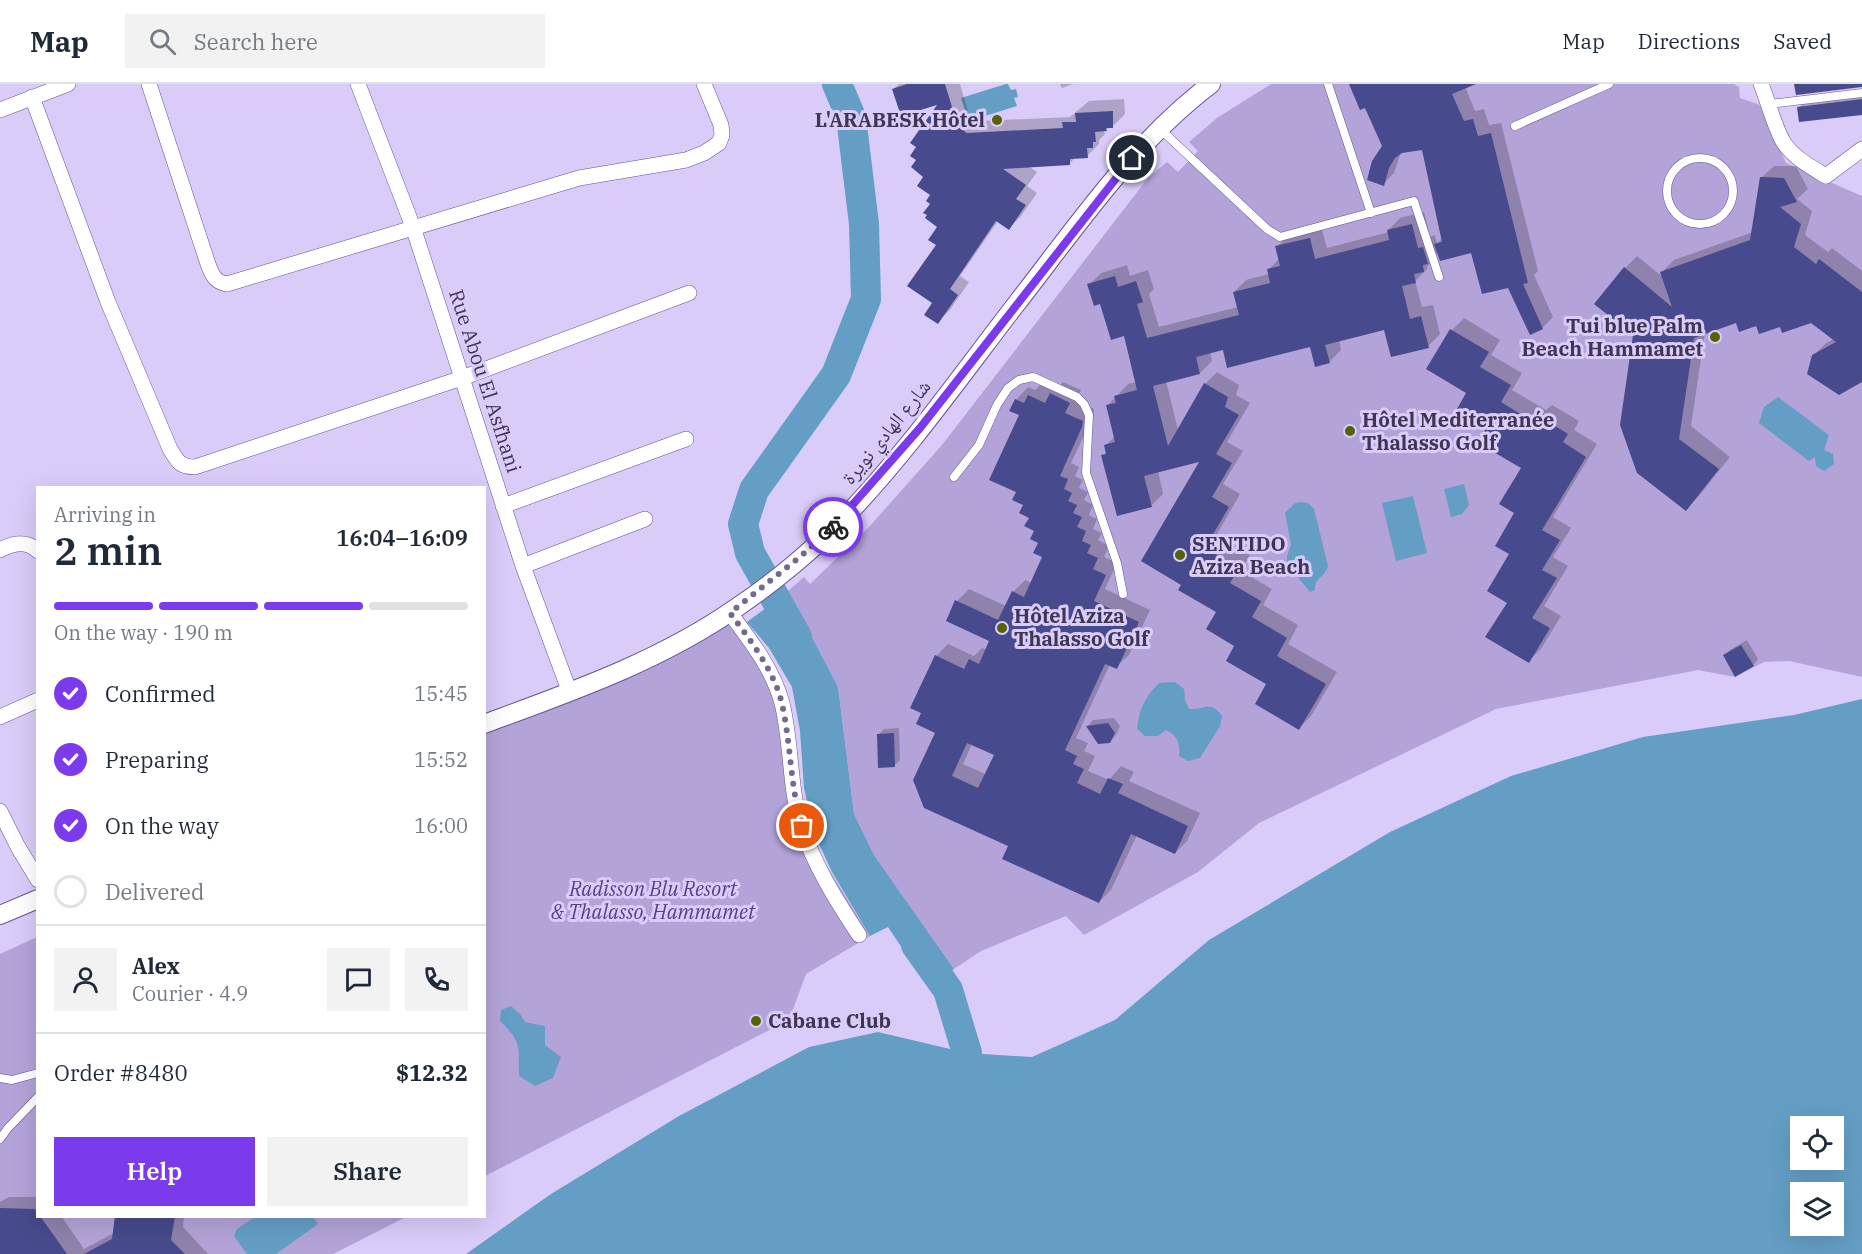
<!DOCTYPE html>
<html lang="en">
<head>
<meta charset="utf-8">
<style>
  :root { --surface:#fff; --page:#f2f2f3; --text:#1f2937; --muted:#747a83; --line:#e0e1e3; --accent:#7c3aed }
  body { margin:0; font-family:"IBM Plex Serif","Noto Naskh Arabic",serif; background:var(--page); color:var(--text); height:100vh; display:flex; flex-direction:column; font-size:22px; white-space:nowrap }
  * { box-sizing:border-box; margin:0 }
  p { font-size:20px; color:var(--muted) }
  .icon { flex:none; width:33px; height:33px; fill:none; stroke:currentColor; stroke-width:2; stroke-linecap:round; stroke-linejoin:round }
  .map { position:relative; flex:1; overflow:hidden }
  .panel { position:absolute; left:36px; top:402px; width:450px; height:732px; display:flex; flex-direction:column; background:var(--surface); border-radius:0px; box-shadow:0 6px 24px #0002 }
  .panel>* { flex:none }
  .fabs { position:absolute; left:1790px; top:1032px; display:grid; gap:12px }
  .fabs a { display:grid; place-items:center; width:54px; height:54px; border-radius:0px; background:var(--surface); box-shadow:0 6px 24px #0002; font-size:30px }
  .pin { position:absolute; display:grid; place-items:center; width:51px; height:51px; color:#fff; margin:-26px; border:3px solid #fff; border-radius:50%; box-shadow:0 2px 6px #0007 }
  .courier { position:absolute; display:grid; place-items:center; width:60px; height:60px; margin:-30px; border:4px solid #7c3aed; border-radius:50%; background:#fff; color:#222; box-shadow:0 2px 8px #0007 }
  .summary em { font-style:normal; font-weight:600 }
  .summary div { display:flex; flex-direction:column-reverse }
  .summary { display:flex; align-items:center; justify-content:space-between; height:102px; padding:0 18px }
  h1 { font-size:39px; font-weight:600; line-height:45px }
  .bar { display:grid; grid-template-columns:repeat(4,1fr); gap:9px 6px; align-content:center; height:72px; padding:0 18px }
  .bar i { height:8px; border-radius:4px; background:var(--line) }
  .bar .on { background:var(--accent) }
  .bar p { grid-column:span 4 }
  .line { display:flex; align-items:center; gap:15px; padding:0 18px; border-top:2px solid var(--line) }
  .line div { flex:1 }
  .round { display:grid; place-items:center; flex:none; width:63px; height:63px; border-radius:0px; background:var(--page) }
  ol { padding:0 18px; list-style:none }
  li { display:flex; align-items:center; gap:18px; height:66px }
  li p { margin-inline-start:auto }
  li .icon { padding:6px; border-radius:50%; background:var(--accent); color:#fff; stroke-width:4 }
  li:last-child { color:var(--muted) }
  li i { width:33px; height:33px; border:3px solid var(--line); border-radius:50% }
  .button { display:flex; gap:12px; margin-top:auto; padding:12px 18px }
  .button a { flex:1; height:69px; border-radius:0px; background:var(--accent); color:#fff; font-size:24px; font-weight:600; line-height:69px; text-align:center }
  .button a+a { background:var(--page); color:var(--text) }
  header { display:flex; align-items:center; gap:36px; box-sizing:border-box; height:84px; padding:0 30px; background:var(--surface); border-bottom:2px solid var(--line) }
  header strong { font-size:28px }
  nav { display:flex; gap:33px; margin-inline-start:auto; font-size:21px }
  .search { width:420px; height:54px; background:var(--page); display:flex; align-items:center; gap:15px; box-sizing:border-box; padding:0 21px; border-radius:0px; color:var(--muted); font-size:22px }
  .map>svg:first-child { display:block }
  .green { fill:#b3a3d8 }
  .water { fill:#649ec5; fill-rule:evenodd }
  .shadow { fill:#0003; fill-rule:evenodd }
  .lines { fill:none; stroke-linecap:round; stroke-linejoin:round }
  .river { stroke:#649ec5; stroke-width:30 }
  .building { fill:#474a8c; fill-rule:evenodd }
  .service-casing { stroke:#695194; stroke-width:9 }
  .minor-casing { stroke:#695194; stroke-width:16 }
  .tertiary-casing { stroke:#695194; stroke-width:20 }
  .service { stroke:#fff; stroke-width:8 }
  .minor { stroke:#fff; stroke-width:15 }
  .tertiary { stroke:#fff; stroke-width:18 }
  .done { stroke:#756a8e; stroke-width:6; stroke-dasharray:0 10.8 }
  .route { stroke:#7c3aed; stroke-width:8 }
  .poi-dot { fill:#546204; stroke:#d9ccf9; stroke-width:2 }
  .labels { text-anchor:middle; stroke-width:6; stroke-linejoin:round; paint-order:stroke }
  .poi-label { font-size:20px; font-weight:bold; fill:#3f3554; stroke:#d9ccf9; text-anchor:start }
  .street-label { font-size:20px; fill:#3f3554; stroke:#d9ccf9 }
  .park-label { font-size:20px; font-style:italic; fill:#593f85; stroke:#d9ccf9 }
</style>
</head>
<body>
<header>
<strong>Map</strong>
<div class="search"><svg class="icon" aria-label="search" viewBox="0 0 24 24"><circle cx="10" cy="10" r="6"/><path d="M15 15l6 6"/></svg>Search here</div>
<nav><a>Map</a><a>Directions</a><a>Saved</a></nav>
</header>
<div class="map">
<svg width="1862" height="1170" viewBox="0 0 1862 1170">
  <rect width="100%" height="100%" fill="#d9ccf9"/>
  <path class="green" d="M1271,0H1734L1739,3L1740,14L1760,21L1786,79L1862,112V593L1789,577L1764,578L1735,593L1698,586L1496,625L1259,739L1198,788L1084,851L1066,832L981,867L954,885L874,771L854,730L838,603L788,507L804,493L810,500L869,443L942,361L1148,94L1167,78L1178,88L1198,67L1189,58L1217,34Z
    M727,532L762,569L807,750L870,852L806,890L789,936L485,1092L484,646Z
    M37,853L38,1132L406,1133L333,1170H0V870Z"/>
  <path class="water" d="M1006,0H1008L1011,6L1016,5L1018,13L1014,14L1017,22L969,37L961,14Z
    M1778,313L1829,351L1824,366L1833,370L1834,380L1824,387L1816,382L1815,373L1809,377L1759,339L1764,323Z
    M1464,400L1469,421L1462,430L1451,433L1444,405Z
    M1413,412L1427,469L1396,477L1382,419Z
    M1301,418L1308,419L1314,425L1328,482C1324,495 1314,493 1315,506L1310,508L1287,480V472L1291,460L1285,429L1295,419Z
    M788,507L838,603L854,730L874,771L954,885L928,903L888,843L870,852L832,788L814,749L804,704L800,647L792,603L769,564L747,538Z
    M1175,598L1184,605L1185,616L1189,625C1205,626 1210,616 1222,632L1220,642L1200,674L1188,677L1179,672C1180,659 1178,652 1166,646L1158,652H1145L1137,645C1139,625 1145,613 1159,599Z
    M1862,615V1170H466L551,1110L679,1032L809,963L878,948L967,969L1032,973L1115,936L1209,856L1390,748L1511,692L1643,653L1794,631ZM1800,1042H1833V1076H1800ZM1800,1108H1833V1142H1800Z
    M511,922L520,930L525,938L545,942V961L561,973L553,994L535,1002L519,992C518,962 523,959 500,937L501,926Z
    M255,1133H313L318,1140L276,1170H247L234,1152L237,1145Z"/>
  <path class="shadow" d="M899,0H960L969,31L980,37L1070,33L1089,17L1124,15L1125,30L1113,42L1104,47L1105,50L1099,56V60L1087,72L1076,73L1069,80L1028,82L1037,88L1027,102L1037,109L1021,132L1009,144L998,137L960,192L969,198L950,226L937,238L934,218L939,143L932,119V110L918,75L940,18L894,5Z
    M1060,0H1073L1062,4Z
    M1351,0H1464L1475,27L1484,25L1489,41L1501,39L1538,187L1534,191L1553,233L1542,244L1509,202L1472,167L1439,168L1435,171V174L1427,183V185L1415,197L1422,223L1433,221L1440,250L1428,262L1386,244L1339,256L1341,266L1329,278L1311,261L1224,265L1210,268L1212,277L1200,289L1166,297L1178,346L1205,300L1217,288L1239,301L1236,311L1250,319L1227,358L1243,367L1223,400L1240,410L1216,452L1250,471L1241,487L1272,505L1263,521L1298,541L1288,560L1337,588L1311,632L1299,644L1268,600L1237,561L1218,527L1183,500L1202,376L1158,387L1163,410L1151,422L1103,372L1107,368L1105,362L1115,352L1107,322L1128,300L1137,298L1125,250L1089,201L1101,189L1127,181L1130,192L1148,186L1154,205L1149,210L1159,243L1238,223L1234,208L1246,196L1269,190L1268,186L1280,174L1277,163L1289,151L1321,142L1327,164L1389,148L1388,146L1400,134L1424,128L1430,153L1435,151L1437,159L1443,153L1423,64L1401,68L1394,89L1383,100V62L1366,22Z
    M1862,8V30L1799,23L1808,14Z
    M1774,82H1796L1808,105L1797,115L1812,127L1805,151L1828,168L1832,164L1862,187V297L1813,272L1826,259L1834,255L1811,238L1781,241L1737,237L1705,248L1691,342L1730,373L1698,413L1686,425L1635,250L1625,184L1637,172L1664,194L1662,188L1674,176L1753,148L1761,94Z
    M1464,234L1500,256L1491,271L1522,289L1512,306L1546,326L1552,321L1579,337L1574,346L1597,360L1553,433L1571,444L1553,473L1568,482L1544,522L1561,532L1541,565L1528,577L1509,518L1511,470L1523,384L1489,342L1468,308L1452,246Z
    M1063,298L1081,306L1076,316L1094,325V330L1071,379L1079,383L1075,392L1083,396L1079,404L1088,408L1084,416L1093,421L1089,431L1097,435L1093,445L1102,449L1098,456L1109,462L1104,473L1117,479L1105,505L1150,526L1129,571L1116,583L1110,580L1076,654L1088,659L1084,667L1095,672L1088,687L1109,696L1121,682L1134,688L1129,697L1200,729L1187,757L1175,769L1137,751L1111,806L1099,818L1010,761L925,723L937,648L923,628L936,572L948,560L974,572L982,564L987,566L991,557L957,517L969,505L1006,522L1013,508L1025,496L1032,499L1044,472L1036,446L1018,407L1021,330L1016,316L1028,303L1035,306L1041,300L1055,306ZM972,660L996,671L987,691L963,680Z
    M1747,556L1758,575L1753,581L1724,572L1730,566Z
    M1114,634L1120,642L1116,651L1110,658L1088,642L1093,636Z
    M899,644L900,676L894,682L879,650L884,645Z
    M9,1113H38V1132H61L84,1165L114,1149L116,1132H184L183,1143L208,1170H0V1118Z"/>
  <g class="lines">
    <path class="river" d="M797,553L750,469L743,440L754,406L836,291L866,215L864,140L851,33L837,0
      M916,861L948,906L967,969"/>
  </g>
  <path class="building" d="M907,0H945L958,43L967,49L1063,44L1062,38H1076L1075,29L1113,27V44H1106L1107,47L1095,48L1096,58H1093V64H1087L1088,74L1070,75V81L1003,85L1026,101L1016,115L1026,121L1009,146L996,137L950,205L958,211L938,240L924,231L932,219L907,202L936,161L928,156L937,143L925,134L927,131L923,129L930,120L926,117L930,111L917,102L923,93L911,83L916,76L910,72L916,63L910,59L937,21L901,32L892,5Z
    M1349,0H1476L1452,10L1464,37L1473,35L1478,52L1491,49L1528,199L1523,200L1543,245L1530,251L1508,204L1482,210L1471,169L1440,177L1434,160L1442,158L1422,66L1402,69L1395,74L1389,84L1384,102L1367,96L1372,77L1382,62L1365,24L1360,26Z
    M1794,0H1862V3L1796,11Z
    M1862,15V31L1799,38L1797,23Z
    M1760,93L1784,94L1797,118L1780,123L1801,140L1794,163L1816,180L1819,175L1862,208V298L1839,311L1807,290L1812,271L1836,258L1811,239L1782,249L1780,243L1759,250L1756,242L1739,248L1736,239L1694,254L1679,355L1719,385L1686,427L1637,389L1620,341L1633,251L1594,220L1624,183L1672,223L1660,188L1750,156Z
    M1412,140L1418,164L1423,163L1428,180L1423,181L1424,188L1414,190L1416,199L1402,202L1410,235L1421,232L1429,264L1391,273L1384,246L1325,261L1330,279L1315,283L1310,263L1227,284L1223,266L1196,273L1200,290L1153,302L1168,362L1204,299L1228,313L1225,323L1239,331L1216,370L1232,379L1212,413L1229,423L1205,464L1239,484L1230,499L1261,517L1252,533L1287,554L1277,572L1326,600L1299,646L1255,620L1266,600L1226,577L1234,562L1206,545L1216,528L1178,506L1181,501L1141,477L1199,378L1144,392L1152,423L1117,432L1101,371L1106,370L1104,361L1115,358L1106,321L1116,319L1114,312L1137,306L1124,252L1111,256L1100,220L1094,222L1087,200L1115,192L1118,203L1136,197L1143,218L1137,220L1147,254L1239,231L1233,208L1270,199L1267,185L1280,182L1275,162L1310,154L1315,175L1389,156L1387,146Z
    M1450,245L1489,268L1480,283L1511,301L1501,318L1535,339L1539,332L1568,350L1563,358L1586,373L1542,446L1560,456L1542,486L1557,494L1532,534L1550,544L1529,579L1485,553L1507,519L1487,507L1509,470L1495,462L1514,429L1499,420L1521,384L1478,359L1487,343L1457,325L1466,309L1426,285Z
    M1050,309L1070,319L1065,329L1083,337L1082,343L1060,392L1068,395L1064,405L1072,409L1068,417L1077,421L1073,429L1082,433L1077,443L1086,447L1082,457L1091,461L1087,469L1098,474L1093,485L1106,491L1094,517L1139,538L1117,585L1105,580L1065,666L1077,672L1073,680L1084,685L1077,699L1100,710L1108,694L1123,700L1118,709L1188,742L1175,770L1131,750L1099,819L1002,775L1008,762L924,724L913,696L935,649L916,640L921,629L910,624L935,571L964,585L969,575L979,580L989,557L946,537L955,516L998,536L1012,507L1024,513L1042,473L1033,469L1038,459L1030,455L1034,447L1024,442L1029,434L1019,429L1023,421L1012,416L1016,408L989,396L1019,331L1009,327L1015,315L1024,319L1028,311L1045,319ZM967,659L994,671L978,704L952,692Z
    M1741,561L1754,582L1735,593L1723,571Z
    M1108,639L1115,649L1110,659L1098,660L1086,642Z
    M894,649L895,683L878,684L877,650Z
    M0,1124L35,1125L38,1132H40L67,1170H0Z
    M115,1132H175L171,1156L185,1170H84L112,1155Z"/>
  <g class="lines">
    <defs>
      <path id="service" d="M1328,0L1371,129
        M1769,20L1862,9
        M1515,42L1609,0
        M1160,45L1267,145L1280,153L1414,117L1439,193
        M1667 107a33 33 0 1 1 66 0a33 33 0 1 1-66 0Z
        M954,393L979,361L997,321L1008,304L1019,296L1033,293L1077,313L1084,320L1089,331L1086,389L1117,479L1123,510
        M0,994L12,996L38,989
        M0,1055L8,1044L38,1013"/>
      <path id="minor" d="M149,0L208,180C212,191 215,198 227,200L579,94L686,76L704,69L719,59L722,51L721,41L704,0
        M358,0L413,143L523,482L570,609
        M1761,0C1768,17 1775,45 1784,59C1794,74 1811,83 1826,92L1862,65
        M32,13L108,218L170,365C178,377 179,383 195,383L462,294L689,209
        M0,26L68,0
        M503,422L686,355
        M0,466C13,459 26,456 38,467
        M523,482L645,435
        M730,529C750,556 773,585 782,619C792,660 789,702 801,741C814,781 836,816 859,851
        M0,633L38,616
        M0,727L18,763L38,796"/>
      <path id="tertiary" d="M484,640C571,608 660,577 736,524C772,500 813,466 843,435C906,370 962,290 1017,219C1077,142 1133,59 1211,0
        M0,831L38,815"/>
    </defs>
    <use href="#service" class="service-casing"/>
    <use href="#minor" class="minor-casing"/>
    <use href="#tertiary" class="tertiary-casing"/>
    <use href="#service" class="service"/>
    <use href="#minor" class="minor"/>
    <use href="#tertiary" class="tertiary"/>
  </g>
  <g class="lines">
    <path class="done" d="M802,742C790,702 791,660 782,620C774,586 750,556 730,529L800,473L833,443"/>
    <path class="route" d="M833,443L920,344L1132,74"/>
  </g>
  <g class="poi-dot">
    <circle cx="997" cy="36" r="6"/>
    <circle cx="1715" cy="253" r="6"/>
    <circle cx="1350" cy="347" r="6"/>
    <circle cx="1180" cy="471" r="6"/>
    <circle cx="1002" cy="544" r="6"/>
    <circle cx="756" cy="937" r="6"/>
  </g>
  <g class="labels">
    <g class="poi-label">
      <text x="985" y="43" text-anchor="end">L'ARABESK Hôtel</text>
      <text x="1703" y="249" text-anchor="end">Tui blue Palm<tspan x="1703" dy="23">Beach Hammamet</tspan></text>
      <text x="1362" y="343">Hôtel Mediterranée<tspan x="1362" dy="23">Thalasso Golf</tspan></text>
      <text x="1192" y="467">SENTIDO<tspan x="1192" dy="23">Aziza Beach</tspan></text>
      <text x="1014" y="539">Hôtel Aziza<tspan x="1014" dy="23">Thalasso Golf</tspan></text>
      <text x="768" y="944">Cabane Club</text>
    </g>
    <g class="street-label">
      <text transform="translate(485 297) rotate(72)" y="7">Rue Abou El Asfhani</text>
      <text transform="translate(886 348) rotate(-51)" y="7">شارع الهادي نويرة</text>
    </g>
    <g class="park-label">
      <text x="653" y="812">Radisson Blu Resort<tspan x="653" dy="23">&amp; Thalasso, Hammamet</tspan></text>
    </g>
  </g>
</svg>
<div class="fabs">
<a><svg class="icon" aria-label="locate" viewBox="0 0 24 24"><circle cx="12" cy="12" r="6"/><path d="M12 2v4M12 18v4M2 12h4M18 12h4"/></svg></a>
<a><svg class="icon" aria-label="layers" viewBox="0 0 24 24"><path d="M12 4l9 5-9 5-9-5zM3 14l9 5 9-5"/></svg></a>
</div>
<div class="pin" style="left:802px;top:742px;background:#ea580c"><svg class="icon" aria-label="bag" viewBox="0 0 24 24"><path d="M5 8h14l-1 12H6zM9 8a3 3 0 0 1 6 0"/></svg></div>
<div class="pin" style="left:1132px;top:74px;background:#1f2937"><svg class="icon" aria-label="home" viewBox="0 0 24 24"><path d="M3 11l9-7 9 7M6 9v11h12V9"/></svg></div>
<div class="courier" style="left:833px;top:443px"><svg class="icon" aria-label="bike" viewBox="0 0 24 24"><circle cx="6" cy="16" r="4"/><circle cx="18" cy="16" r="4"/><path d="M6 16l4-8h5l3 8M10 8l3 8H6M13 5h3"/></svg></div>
<section class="panel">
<div class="summary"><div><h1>2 min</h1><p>Arriving in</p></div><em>16:04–16:09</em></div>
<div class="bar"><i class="on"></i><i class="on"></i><i class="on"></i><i></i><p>On the way · 190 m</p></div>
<ol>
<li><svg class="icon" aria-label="check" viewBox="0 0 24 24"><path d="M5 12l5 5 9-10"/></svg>Confirmed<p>15:45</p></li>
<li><svg class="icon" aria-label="check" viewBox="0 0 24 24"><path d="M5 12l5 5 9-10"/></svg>Preparing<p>15:52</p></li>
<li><svg class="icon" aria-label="check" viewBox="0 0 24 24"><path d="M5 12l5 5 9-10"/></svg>On the way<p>16:00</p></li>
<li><i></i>Delivered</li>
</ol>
<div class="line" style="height:108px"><a class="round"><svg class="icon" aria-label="person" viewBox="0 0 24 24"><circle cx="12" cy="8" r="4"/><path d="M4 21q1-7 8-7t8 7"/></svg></a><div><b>Alex</b><p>Courier · 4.9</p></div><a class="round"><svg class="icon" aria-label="chat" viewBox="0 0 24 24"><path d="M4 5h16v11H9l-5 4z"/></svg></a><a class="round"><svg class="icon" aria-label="phone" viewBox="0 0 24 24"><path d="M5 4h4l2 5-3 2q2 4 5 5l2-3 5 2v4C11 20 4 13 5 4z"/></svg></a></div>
<div class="line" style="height:78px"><div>Order #8480</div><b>$12.32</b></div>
<div class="button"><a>Help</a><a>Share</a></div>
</section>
</div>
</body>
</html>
